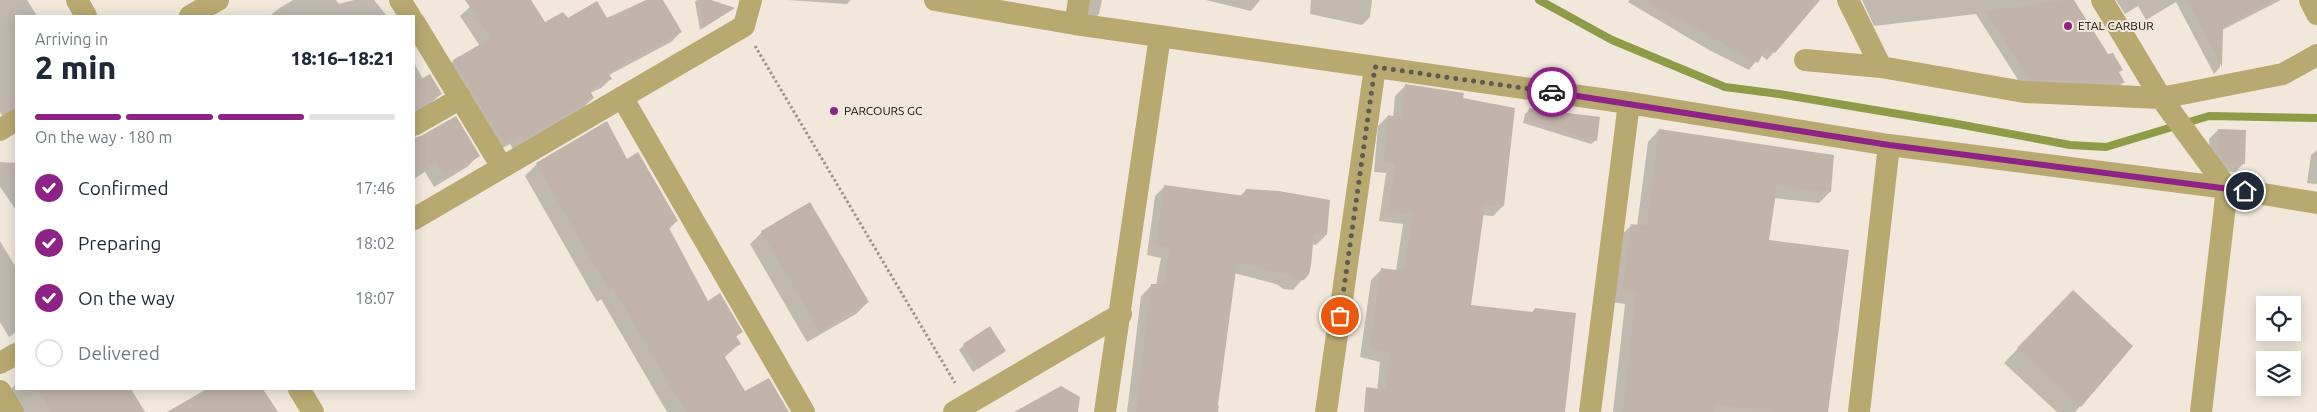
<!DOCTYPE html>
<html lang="en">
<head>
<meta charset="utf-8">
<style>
  :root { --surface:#fff; --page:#f2f2f3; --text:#1f2937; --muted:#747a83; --line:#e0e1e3; --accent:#8e2386 }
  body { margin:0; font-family:Ubuntu,sans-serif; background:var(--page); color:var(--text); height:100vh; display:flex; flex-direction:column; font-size:19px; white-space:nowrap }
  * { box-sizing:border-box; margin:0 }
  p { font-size:16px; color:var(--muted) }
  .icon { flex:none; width:28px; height:28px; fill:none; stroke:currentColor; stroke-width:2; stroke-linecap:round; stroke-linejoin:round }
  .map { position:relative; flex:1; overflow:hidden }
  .drawer { position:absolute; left:15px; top:15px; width:400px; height:375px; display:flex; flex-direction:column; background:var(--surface); border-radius:0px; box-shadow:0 2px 12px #0003 }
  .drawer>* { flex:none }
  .tools { position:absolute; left:2256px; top:296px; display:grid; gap:10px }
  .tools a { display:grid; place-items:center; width:45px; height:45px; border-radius:0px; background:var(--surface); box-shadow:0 2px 12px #0003; font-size:25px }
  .pin { position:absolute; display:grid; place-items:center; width:42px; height:42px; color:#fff; margin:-21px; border:2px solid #fff; border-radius:50%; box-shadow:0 1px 5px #0007 }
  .courier { position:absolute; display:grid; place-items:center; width:50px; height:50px; margin:-25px; border:4px solid #8e2386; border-radius:50%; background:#fff; color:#222; box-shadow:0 1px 6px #0007 }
  .summary em { font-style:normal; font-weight:800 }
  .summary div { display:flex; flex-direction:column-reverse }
  .summary { display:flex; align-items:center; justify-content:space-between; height:85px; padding:0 20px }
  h1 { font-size:32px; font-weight:800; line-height:38px }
  .bar { display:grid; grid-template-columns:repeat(4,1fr); gap:8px 5px; align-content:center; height:60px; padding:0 20px }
  .bar i { height:6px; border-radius:4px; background:var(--line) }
  .bar .selected { background:var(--accent) }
  .bar p { grid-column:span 4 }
  ol { padding:0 20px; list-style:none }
  li { display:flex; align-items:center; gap:15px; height:55px }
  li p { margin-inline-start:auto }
  li .icon { padding:5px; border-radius:50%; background:var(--accent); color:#fff; stroke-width:4 }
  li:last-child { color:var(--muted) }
  li i { width:28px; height:28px; border:2px solid var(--line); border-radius:50% }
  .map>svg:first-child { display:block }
  .shadow { fill:#0003 }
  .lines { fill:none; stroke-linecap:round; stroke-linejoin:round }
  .stream { stroke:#909b48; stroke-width:8 }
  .building { fill:#c1b4ab }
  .path { stroke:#9c968c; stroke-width:3; stroke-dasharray:2.5 2.5; stroke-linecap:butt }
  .minor { stroke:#b8a971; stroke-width:22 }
  .done { stroke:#5f5a52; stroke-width:5; stroke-dasharray:0 9 }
  .route { stroke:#8e2386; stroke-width:6 }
  .poi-dot { fill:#8e2386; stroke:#f1e8db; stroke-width:2 }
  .labels { text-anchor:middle; stroke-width:4; stroke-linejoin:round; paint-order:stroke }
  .poi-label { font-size:12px; fill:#110e09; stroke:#f1e8db; text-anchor:start }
</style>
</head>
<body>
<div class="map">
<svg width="2317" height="412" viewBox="0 0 2317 412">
  <rect width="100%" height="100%" fill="#f1e8db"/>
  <path class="shadow" d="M0,0H27L37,16H16V122L4,117L0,113Z
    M293,0H336L339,4L354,0H374L387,16H270L278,9Z
    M481,0H530L544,24L567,20H606L649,0H661L681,32L671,42L609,75L611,79L601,88L590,93L593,98L583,108L513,149L510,144L493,153L444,71L453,61L480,46L460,16L470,7Z
    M697,0H707L733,9L700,30L695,2Z
    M788,0H851L847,4Z
    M1076,0H1102L1099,14L1089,24Z
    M1206,0H1260L1251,11Z
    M1311,0H1372L1370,17L1362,25L1310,14Z
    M1630,0H1818L1774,52L1767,60L1761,55L1749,70L1709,50L1628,2Z
    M1862,0H2073L2123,83L2116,90L2022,86L1976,14L1874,26Z
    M2116,0H2281L2222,30L2220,67L2214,74L2176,2L2146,20L2138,6L2125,14Z
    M414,63L423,79L441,94L430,104L414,114Z
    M1405,86L1461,99L1503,206L1493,216L1482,215L1470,306L1531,313L1535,309L1564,412H1370L1376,402L1380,362L1360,357L1371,280L1382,269L1396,271L1403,224L1379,221L1386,173L1374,172L1378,126L1388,116L1393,117L1395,96Z
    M1530,109L1596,140L1591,144L1523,123L1525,114Z
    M1659,130L1830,192L1819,203L1774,198L1768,241L1827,412H1613L1625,304L1611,302L1620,236L1632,225L1637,226L1648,142Z
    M2218,130L2245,132L2244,163L2235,172L2216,171L2210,164L2209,139Z
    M421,138L478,156L467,167L434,187L425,172L414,179V139Z
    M2317,150V184L2307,183L2311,155Z
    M627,160L677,221L668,230L708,303L741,332L735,338L739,344L724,358L745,393L788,412H667L601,299L597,302L525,176L537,164Z
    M0,162L16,163V210L0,187Z
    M1165,186L1240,196L1246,190L1326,235L1316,245L1312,244L1303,279L1293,290L1284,289L1276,284L1234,273L1217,405L1219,406L1218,412H1127L1141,296L1152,285H1156L1161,258L1147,255L1155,196Z
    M762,232L868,302L856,314L807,342L750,244Z
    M0,241L16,268V332L9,337L0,322Z
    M2073,292L2131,346L2075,412H2057L2004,363Z
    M964,345L1004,351L973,372L959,350Z
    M16,384V389H130L143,412H22L8,392Z
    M206,389H262L277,412H170Z"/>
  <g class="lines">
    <path class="stream" d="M1539,0L1612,40L1725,87L1779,94L1952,123L2070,145L2106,147L2209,116L2317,118"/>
  </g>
  <path class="building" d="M465,0H531L545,22L563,12L568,18L597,1L607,18L646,0H663L682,32L608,72L612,79L589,89L594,98L523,140L520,135L504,144L453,60L491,38Z
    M700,0H711L735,8L704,27Z
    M1644,0H1820L1775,53L1767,46L1758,63Z
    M2067,0H2074L2108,54L2113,53L2123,70L2119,72L2125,83L2029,79L1986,11Z
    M2187,0H2273L2227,24L2228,26L2223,28L2222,67Z
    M430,74L442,94L414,110V83Z
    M1405,84L1464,93L1463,98L1515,108L1504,206L1485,204L1471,305L1533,312L1535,308L1576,313L1565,412H1364L1366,387L1386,390L1390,352L1370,347L1381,268L1404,271L1413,214L1389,211L1395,163L1384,162L1388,115L1402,118Z
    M1529,108L1600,117L1597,141L1527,119Z
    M456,116L480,156L446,177L436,162L414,175V138L421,136Z
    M607,121L627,159L638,152L678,221L668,226L708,301L720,293L743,332L736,336L741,344L723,354L745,391L769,378L789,412H686L613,288L609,290L536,163Z
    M1659,129L1834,155L1831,192L1777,186L1769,240L1849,250L1828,412H1775L1715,404L1713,412H1623L1636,293L1622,291L1631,224L1647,226Z
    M2218,129L2246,130L2245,164L2225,163L2219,154Z
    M1164,185L1245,196L1246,189L1279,191L1330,200L1327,235L1314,234L1311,265L1309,274L1304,280H1295L1286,274L1237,262L1217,412H1136L1151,284H1164L1170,248L1156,245Z
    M810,202L869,302L820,331L761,231Z
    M2073,290L2133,346L2081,407L2017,348Z
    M990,326L1006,351L978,369L963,344Z
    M1061,386L1080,397L1078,412H1014Z
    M37,389H131L145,412H51Z
    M207,389H263L278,412H167Z"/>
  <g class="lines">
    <path class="path" d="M755,46L955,383"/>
    <path class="minor" d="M77,0L86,16
      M400,0L410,16
      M935,0L1075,24L1629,103L1889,145L2227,188L2317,203
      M1848,0L1881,67
      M2102,0L2161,98L2227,188L2201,412
      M2310,0L2317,14
      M190,16L218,0
      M414,22L502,167
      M1075,24L1079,0
      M1805,60L1881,67L2024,92L2161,98L2283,74L2317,55
      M622,97L804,412
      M414,125L461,98
      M0,130L16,120
      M414,219L744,26L751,0
      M0,363L16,354
      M299,389L313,412
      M0,391L13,412
      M954,412L1121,314
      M1105,412L1160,36
      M1326,412L1375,67
      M1590,412L1629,103
      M1859,412L1889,145"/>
  </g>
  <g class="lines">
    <path class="done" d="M1340,316L1375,67L1552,92"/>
    <path class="route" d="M1552,92L1889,145L2245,191"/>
  </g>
  <g class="poi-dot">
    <circle cx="2068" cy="26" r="5"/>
    <circle cx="834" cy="111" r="5"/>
  </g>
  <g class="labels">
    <g class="poi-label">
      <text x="2078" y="30">ETAL CARBUR</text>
      <text x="844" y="115">PARCOURS GC</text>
    </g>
  </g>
</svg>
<div class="tools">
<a><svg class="icon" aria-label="locate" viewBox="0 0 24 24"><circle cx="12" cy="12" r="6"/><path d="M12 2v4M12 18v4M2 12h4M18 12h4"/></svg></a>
<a><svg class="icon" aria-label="layers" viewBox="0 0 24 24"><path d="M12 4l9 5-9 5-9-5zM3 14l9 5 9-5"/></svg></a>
</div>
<div class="pin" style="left:1340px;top:316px;background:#ea580c"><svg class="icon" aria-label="bag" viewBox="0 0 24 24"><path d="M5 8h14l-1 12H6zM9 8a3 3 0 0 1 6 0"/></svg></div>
<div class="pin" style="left:2245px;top:191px;background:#1f2937"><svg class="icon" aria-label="home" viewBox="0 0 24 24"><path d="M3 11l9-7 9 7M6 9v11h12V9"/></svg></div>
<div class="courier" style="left:1552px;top:92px"><svg class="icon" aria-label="car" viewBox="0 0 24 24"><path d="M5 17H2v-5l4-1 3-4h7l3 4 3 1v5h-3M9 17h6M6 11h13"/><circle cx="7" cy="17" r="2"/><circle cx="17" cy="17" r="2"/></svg></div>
<section class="drawer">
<div class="summary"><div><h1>2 min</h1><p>Arriving in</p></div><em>18:16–18:21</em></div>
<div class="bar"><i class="selected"></i><i class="selected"></i><i class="selected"></i><i></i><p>On the way · 180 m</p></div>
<ol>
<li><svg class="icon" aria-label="check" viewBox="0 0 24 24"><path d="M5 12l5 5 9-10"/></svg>Confirmed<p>17:46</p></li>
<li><svg class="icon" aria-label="check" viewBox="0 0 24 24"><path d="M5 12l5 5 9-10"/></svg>Preparing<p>18:02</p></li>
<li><svg class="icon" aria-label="check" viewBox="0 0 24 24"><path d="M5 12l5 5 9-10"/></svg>On the way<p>18:07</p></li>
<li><i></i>Delivered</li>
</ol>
</section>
</div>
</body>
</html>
